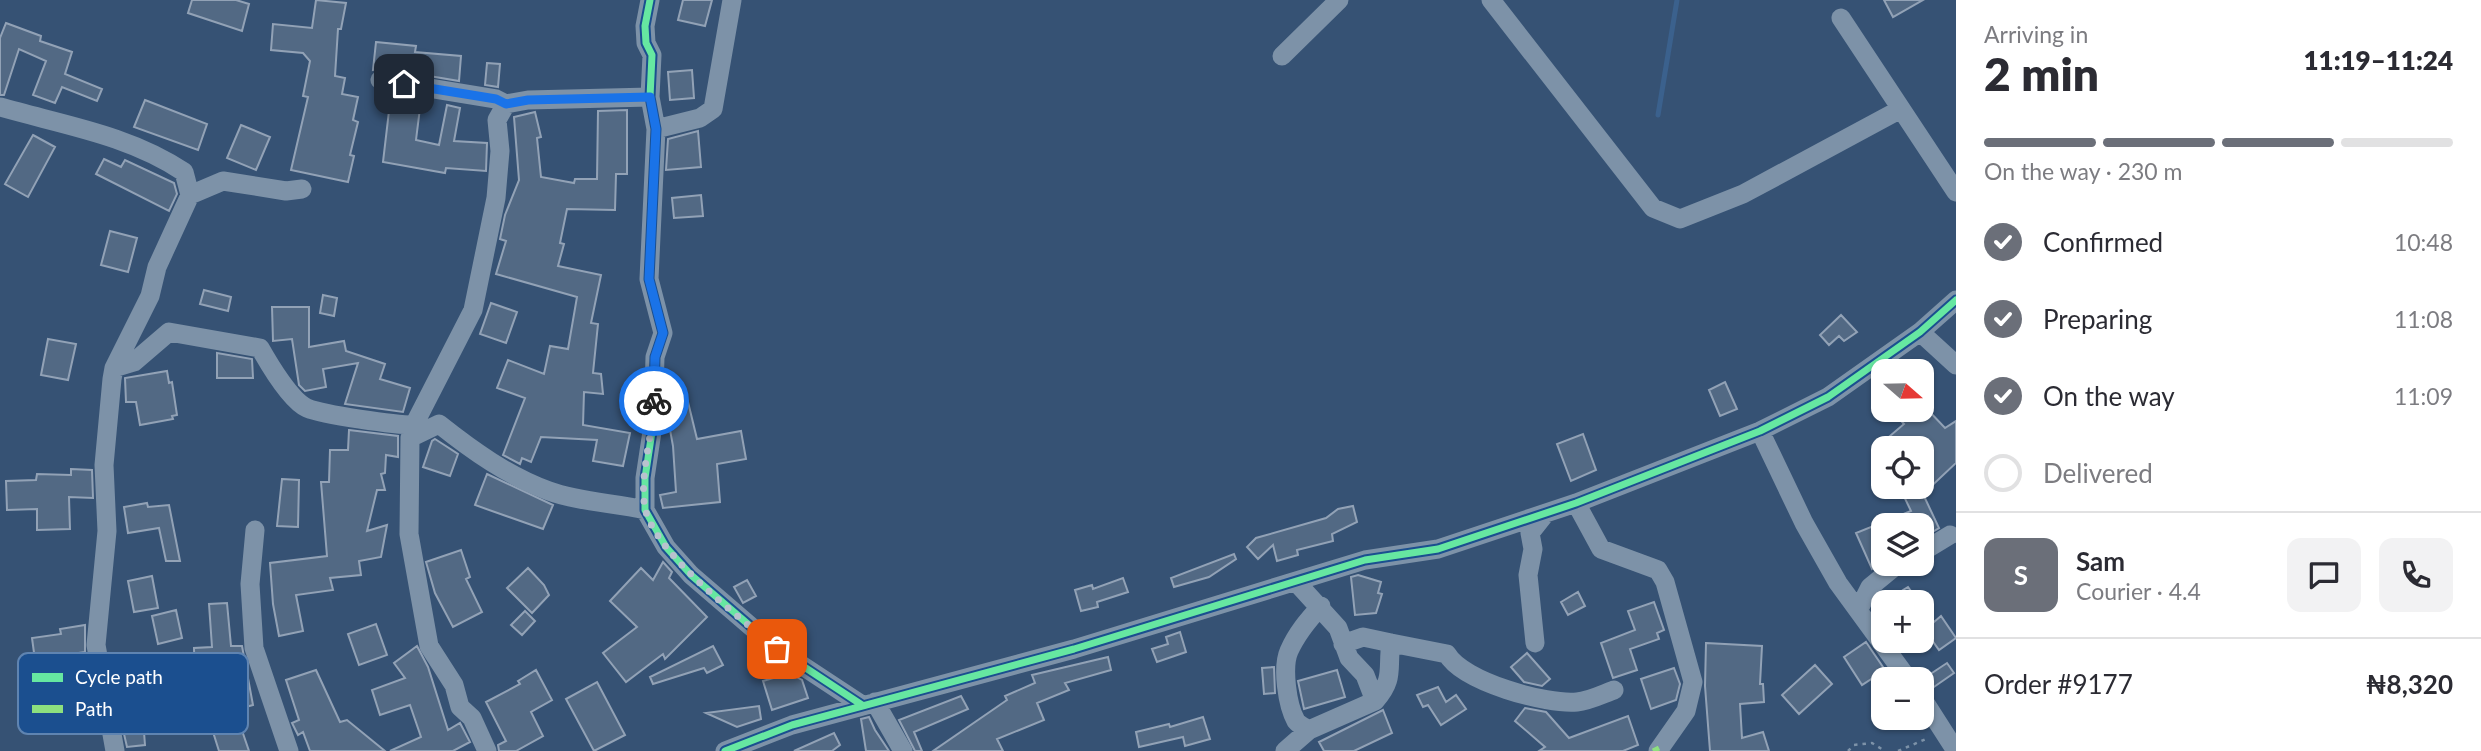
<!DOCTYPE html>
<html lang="en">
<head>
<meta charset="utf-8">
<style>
  :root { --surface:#fff; --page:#f2f2f3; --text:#2b2b33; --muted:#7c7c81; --line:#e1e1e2; --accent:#6b6f79 }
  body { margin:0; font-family:Lato,sans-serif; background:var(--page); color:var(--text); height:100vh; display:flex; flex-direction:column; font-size:26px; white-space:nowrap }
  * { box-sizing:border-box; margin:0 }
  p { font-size:23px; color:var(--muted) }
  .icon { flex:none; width:38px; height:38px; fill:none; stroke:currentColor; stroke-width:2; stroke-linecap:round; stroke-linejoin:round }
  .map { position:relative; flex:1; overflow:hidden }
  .sheet { display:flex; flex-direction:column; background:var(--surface); width:525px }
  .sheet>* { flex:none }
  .needle { width:46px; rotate:110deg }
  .tools { position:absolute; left:1871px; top:359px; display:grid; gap:14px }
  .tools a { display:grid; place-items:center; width:63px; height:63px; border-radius:14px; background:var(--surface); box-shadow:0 2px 5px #0004; font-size:35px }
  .pin { position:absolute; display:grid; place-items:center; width:60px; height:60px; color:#fff; margin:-30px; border-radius:14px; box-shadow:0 4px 10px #0006 }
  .courier { position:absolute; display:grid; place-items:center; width:70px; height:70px; margin:-35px; border:5px solid #1a73e8; border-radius:50%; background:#fff; color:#222; box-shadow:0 2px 9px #0007 }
  .head em { font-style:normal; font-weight:800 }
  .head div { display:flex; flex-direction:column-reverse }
  .head { display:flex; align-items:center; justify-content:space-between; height:119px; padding:0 28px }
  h1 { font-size:46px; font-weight:800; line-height:52px }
  .bar { display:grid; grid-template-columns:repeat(4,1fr); gap:10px 7px; align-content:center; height:84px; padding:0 28px }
  .bar i { height:9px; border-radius:5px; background:var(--line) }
  .bar .selected { background:var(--accent) }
  .bar p { grid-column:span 4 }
  .line { display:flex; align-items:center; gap:18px; padding:0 28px; border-top:2px solid var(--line) }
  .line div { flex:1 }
  .round { display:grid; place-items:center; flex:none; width:74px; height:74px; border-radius:14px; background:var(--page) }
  ol { padding:0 28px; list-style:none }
  li { display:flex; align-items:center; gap:21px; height:77px }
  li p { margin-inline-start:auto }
  li .icon { padding:7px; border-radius:50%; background:var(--accent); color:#fff; stroke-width:4 }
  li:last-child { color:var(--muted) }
  li i { width:38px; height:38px; border:4px solid var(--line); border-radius:50% }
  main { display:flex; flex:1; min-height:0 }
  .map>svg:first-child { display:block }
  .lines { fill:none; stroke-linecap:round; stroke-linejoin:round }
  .stream { stroke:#3b618d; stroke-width:5 }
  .building { fill:#526984; stroke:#92a2b6; stroke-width:2 }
  .path { stroke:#7d92a8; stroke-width:2.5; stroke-dasharray:3.5 5; stroke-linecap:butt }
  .minor { stroke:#7d92a8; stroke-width:19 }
  .quiet { stroke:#8de07e; stroke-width:5; stroke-dasharray:10 5; stroke-linecap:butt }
  .cycleway-casing { stroke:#1b4f8f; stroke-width:11 }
  .cycleway { stroke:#66e7a1; stroke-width:7 }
  .done { stroke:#b9c2ce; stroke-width:7; stroke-dasharray:0 12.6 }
  .route { stroke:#1a73e8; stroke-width:9 }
  .key { fill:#1b4f8f; stroke:#5f84b1; stroke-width:2 }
  .key-label { font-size:19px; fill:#fff }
</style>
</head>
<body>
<main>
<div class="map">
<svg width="1956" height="751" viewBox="0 0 1956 751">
  <rect width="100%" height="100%" fill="#365274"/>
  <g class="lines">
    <path class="stream" d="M1658,115L1677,0"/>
  </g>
  <path class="building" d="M192,0H236L249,4L242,31L188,13Z
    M316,0L346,3L341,29H338L335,76L345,78L342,94L358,97L353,120L358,122L350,155L354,156L348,182L291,170L308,97L303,96L310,61L303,53L271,50L273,24L312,28Z
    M683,0H712L705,26L678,20Z
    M1884,0H1923L1893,17Z
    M6,23L41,36L40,41L72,52L65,74L102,89L97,101L62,87L55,103L33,95L46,61L19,49L4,95H0V38Z
    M376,42L416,46L415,52L461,56L459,81L382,68L373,70Z
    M487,63L500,64L498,87L485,85Z
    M692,70L694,98L670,100L668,72Z
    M391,94L421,100L416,140L439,145L447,105L460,108L454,141L487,143L486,171L446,168L445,173L383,162Z
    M145,100L207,124L198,150L134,127Z
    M627,110V174H616L615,210L567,209L560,243L564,244L558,266L601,275L591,323L598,324L593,373L601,374L603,394L584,392L583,425L630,433L623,466L593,461L597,440L541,437L531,462L522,458L520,464L503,455L525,398L497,388L508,360L544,374L550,346L568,349L577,297L496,274L506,241L500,239L505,215L519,180L514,117L535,112L541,137L537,138L541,177L574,183L575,179H597L598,111Z
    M241,125L270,137L256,170L227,158Z
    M698,131L701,167L666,170L668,139Z
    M33,135L55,147L28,197L5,184Z
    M104,159L121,167L125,160L174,183L177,194L169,211L96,174Z
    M701,195L703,216L674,218L672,198Z
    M110,231L137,238L128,272L101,265Z
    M204,290L231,297L228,311L200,304Z
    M323,295L337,298L334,316L320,313Z
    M491,303L517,312L506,343L480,334Z
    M272,307H309V347L344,341L346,351L385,364L380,379L410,388L403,412L345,404L358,363L323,369L326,387L305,391L299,385L292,339L273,341Z
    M1841,315L1857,332L1844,341L1839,336L1829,345L1820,335Z
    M48,339L76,344L68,380L41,375Z
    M217,353L252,359L253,378H217Z
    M167,371L169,383L172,382L177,415L172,416L173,419L140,425L136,402H126L125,378Z
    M1725,382L1737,409L1720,416L1709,390Z
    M688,402L697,439L741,431L746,459L717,464L720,502L663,508L660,495L676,492L673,446L666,408Z
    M1891,410H1928L1945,428L1956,421V463L1923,494L1939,528L1922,538V525H1883V560L1872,569L1856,533L1911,511L1899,486H1922V448H1876L1904,424Z
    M349,430L398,436V457L386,455L385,473L381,474L385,490H377L367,531L387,525L381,557L359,561L361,575L330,578L333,590L296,595L303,631L279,636L273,604L270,563L327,556L321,482H329L330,450H348Z
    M1583,434L1596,470L1571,481L1557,444Z
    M435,439L458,454L450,476L423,467L432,441Z
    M71,469L92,470L93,498L69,497L70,529L37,530V509L7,510L6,481L36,480L37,474L71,475Z
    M487,474L553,505L543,529L475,505Z
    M282,479L299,480L298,527L277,526Z
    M147,503L148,507L169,505L180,561H166L159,528L128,533L124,507Z
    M1353,506L1357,522L1332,534L1333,541L1297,550L1298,555L1277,561L1273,545L1258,559L1247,547L1256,538L1326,518L1338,509Z
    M461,550L470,577L466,579L482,612L453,627L435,593L426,562Z
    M1234,554L1236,559L1209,577L1174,587L1171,578Z
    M663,562L672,572L669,578L707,617L665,659L663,654L626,682L603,653L637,627L610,601L641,568L653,580Z
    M528,568L544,585L549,595L532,613L507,588Z
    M1358,575L1381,582L1378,593L1382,594L1376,613L1355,615L1351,577Z
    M152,576L158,608L134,612L128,581Z
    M1123,578L1128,592L1097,602L1098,607L1081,611L1075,590L1092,585L1093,589Z
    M747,580L756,596L743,603L734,587Z
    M1908,587L1919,602H1887L1903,590Z
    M1578,592L1585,606L1568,615L1561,602Z
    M1654,602L1664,630L1657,633L1659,639L1630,649L1637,670L1613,678L1601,643L1635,630L1628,611Z
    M227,603L231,646H242L253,705L235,710L249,751H219L208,716L201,718L195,691L194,648L212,647L209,604Z
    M1922,605L1934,622L1941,616L1956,638L1939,650L1922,626Z
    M176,610L182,638L158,644L152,616Z
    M525,611L535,621L522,635L511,625Z
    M376,624L387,655L359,665L348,634Z
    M85,625V652L58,656L60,672L37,675L32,638L61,634L60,629Z
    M1180,632L1186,652L1157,662L1152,649L1168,644L1166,637Z
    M1866,642L1885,670L1862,685L1844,657Z
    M1706,643L1762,646L1760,684H1763L1764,702L1740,704L1742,738L1763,732L1769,751H1710L1705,686Z
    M417,646L428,667L448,730L460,723L470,742L453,751H390L421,737L410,705L380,715L372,690L405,678L394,663Z
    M713,646L723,665L707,673L704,668L653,684L650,677Z
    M1527,653L1550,679L1542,686L1524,682L1511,667Z
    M1108,657L1111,670L1065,683L1069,690L1037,703L1044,720L997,739L1003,751H933L1007,700L1005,696L1035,683L1032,675Z
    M1947,663L1954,673L1931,689L1923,679Z
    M1815,665L1832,684L1799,714L1782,695Z
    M1274,667L1275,693L1264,694L1262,668Z
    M1674,668L1680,684L1676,700L1651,709L1641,679Z
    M316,670L340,722L347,720L385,751H310L303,732L298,735L292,723L299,720L286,680Z
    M536,670L552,700L531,712L543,736L516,751H499L498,745L506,741L486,702L520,684L518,681Z
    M1337,670L1345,697L1304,709L1298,681Z
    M786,671L802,680L808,698L772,710L763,681L787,674Z
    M597,682L625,735L594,751L566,699Z
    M1438,687L1446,702L1456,695L1466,709L1441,725L1428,705L1423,707L1417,695Z
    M961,696L968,709L914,732L922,751H915L899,720Z
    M759,706L761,719L737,727L706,713Z
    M1525,708L1546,712L1569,738L1628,716L1638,745L1623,751H1539L1545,747L1515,721Z
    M1383,710L1392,733L1354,751H1324L1319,742Z
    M869,717L875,730L889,751H866L861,719Z
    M1203,717L1210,739L1185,746L1183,737L1139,747L1136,732L1169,724L1170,727Z
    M144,732L145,745L127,747L124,734Z
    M834,733L840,745L832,751H794Z"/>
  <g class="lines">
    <path class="path" d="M1848,751L1854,745L1872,743L1885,751
      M1898,751L1926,739"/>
    <path class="minor" d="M650,0L645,26L646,43L652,55L650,97L656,129L649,279L663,333L655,357L653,425L645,478V510L666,547L691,575L777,649L862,705
      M1491,0L1653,208L1680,219L1743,194L1901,109
      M1841,18L1956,192
      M1282,56L1339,0
      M380,80L496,99L506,104
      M0,107C63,125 129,135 184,172L190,195
      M656,129L700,118L713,109L732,0
      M1920,332L1956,365
      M114,368L134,362L169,332L260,348C269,364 291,401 307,408C324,415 395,425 414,425L410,438L409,534L429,646L454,685L460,707L472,718L487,751
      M414,425L473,310L496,198L500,151L497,120L506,104L528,100L650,97
      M1760,431L1804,523L1838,583L1908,679
      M410,438L439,424C473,451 508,476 549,491C579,502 615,503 645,510
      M1576,503L1601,549L1658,570L1665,582L1693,682L1686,711L1658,751
      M255,530L250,584L254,648L289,751
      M1922,552L1950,535
      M1297,583L1338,628L1349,658L1365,675L1375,701
      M1859,609L1870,587L1898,564
      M1535,643L1528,575L1533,549L1530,533L1545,514
      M1343,644L1363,637L1391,643
      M1922,698L1956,751
      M875,702L903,751
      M1309,730C1304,727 1299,725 1296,721C1287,705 1282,667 1289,651C1297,633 1308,620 1321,606
      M115,751L96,645L107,531L104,465L112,379L114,368L150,296L157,267L190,195L223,181L286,191L302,189
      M725,751L792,725L1074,649L1365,560L1438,549L1576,503L1760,431L1828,397L1920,332L1956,300
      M1285,751L1309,730L1375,701C1395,679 1387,668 1391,643L1447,654C1463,682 1547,705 1577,702C1589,701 1603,694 1614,690"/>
    <path class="quiet" d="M1653,751L1659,748"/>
    <defs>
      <path id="cycleway" d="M650,0L645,26L646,43L652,55L650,97L656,129L649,279L663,333L655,357L653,425L645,478V510L666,547L691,575L777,649L862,705
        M725,751L792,725L1074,649L1365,560L1438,549L1576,503L1760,431L1828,397L1920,332L1956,300"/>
    </defs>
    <use href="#cycleway" class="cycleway-casing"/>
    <use href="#cycleway" class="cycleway"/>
  </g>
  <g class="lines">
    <path class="done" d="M654,401C653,435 639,475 645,508C654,553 742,619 777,649"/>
    <path class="route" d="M404,84L496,99L506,104L528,100L650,97L656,129L649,279L663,333L655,357L654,401"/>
  </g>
  <rect x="18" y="653" width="230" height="81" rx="10" class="key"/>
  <rect x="32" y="673" width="31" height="9" fill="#66e7a1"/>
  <rect x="32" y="705" width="31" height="8" fill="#8de07e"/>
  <g class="key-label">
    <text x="75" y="684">Cycle path</text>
    <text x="75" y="716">Path</text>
  </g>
</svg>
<div class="tools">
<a><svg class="needle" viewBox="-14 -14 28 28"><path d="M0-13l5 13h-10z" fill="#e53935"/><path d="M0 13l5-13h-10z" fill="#7c7c81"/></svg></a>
<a><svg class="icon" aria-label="locate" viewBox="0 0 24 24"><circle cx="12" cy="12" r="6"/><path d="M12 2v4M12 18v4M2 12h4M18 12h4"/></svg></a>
<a><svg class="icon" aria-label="layers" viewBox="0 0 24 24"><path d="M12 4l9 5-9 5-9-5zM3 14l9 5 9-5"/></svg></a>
<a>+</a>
<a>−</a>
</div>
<div class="pin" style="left:777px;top:649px;background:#ea580c"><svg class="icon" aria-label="bag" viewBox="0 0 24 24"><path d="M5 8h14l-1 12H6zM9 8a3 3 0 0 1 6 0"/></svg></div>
<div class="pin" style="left:404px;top:84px;background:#1f2937"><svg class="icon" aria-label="home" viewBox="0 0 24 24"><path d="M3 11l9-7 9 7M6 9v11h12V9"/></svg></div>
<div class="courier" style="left:654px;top:401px"><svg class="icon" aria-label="bike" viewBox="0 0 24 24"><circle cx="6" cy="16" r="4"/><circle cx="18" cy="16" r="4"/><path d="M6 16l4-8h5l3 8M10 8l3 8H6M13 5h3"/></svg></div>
</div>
<section class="sheet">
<div class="head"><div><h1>2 min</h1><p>Arriving in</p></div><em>11:19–11:24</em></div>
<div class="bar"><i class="selected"></i><i class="selected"></i><i class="selected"></i><i></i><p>On the way · 230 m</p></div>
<ol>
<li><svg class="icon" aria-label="check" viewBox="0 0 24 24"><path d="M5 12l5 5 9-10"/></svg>Confirmed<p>10:48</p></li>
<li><svg class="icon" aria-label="check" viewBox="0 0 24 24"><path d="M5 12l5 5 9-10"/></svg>Preparing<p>11:08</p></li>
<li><svg class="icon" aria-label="check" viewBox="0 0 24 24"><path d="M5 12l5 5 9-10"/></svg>On the way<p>11:09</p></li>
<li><i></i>Delivered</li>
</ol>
<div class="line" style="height:126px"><b class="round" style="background:var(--accent);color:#fff">S</b><div><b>Sam</b><p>Courier · 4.4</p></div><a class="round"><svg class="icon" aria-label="chat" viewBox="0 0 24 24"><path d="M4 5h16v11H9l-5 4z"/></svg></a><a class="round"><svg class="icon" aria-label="phone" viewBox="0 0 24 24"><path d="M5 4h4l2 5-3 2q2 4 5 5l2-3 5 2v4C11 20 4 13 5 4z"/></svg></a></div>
<div class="line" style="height:91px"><div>Order #9177</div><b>₦8,320</b></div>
</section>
</main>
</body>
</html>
